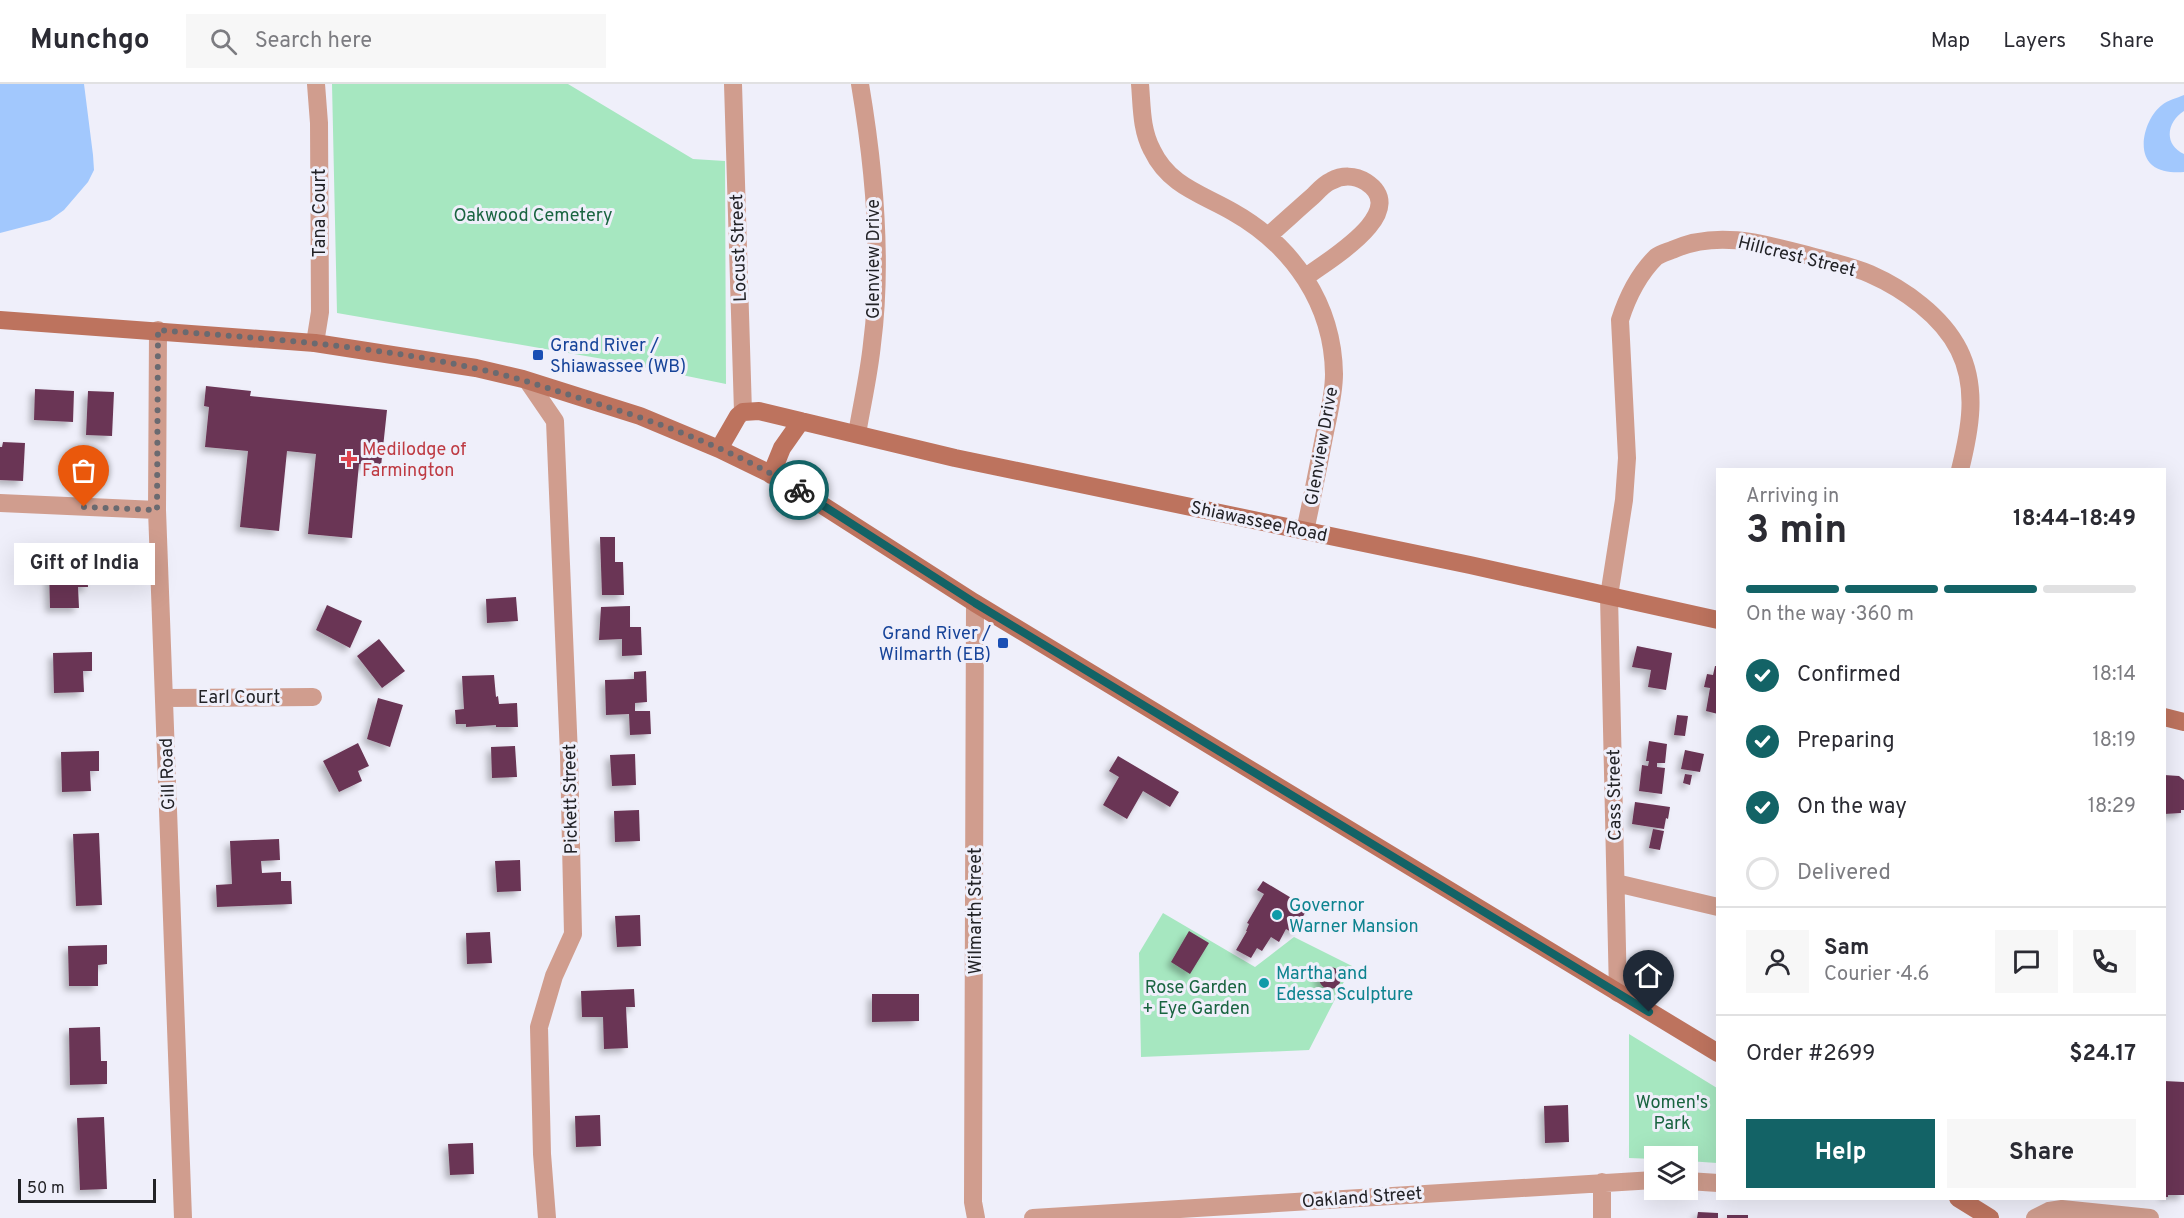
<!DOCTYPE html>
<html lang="en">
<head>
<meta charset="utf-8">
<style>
  :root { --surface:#fff; --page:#f7f7f7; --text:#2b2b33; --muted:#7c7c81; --line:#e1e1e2; --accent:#136366 }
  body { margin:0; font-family:Overpass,sans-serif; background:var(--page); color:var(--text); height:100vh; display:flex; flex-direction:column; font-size:22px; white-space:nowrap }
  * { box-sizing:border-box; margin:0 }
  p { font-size:20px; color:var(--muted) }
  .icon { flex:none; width:33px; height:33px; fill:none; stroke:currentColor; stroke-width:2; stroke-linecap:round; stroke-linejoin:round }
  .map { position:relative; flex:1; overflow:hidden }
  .drawer { position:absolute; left:1716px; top:384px; width:450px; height:732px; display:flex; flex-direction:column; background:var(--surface); border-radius:0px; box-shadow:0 6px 24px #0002 }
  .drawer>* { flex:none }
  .fabs { position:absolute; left:1644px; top:1062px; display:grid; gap:12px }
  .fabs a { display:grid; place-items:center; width:54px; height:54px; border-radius:0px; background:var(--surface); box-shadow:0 6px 24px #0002; font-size:30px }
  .scale { position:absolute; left:18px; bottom:15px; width:138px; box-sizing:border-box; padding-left:6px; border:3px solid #222226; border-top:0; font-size:16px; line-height:21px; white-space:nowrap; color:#222226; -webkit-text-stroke:4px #efeffa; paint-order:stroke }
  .pin { position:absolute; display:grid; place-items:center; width:51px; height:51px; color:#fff; margin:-62px -26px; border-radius:50% 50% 50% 0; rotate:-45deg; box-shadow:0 0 6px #0007 }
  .pin .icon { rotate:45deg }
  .courier { position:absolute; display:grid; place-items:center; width:60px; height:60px; margin:-30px; border:4px solid #136366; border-radius:50%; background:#fff; color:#222; box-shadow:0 2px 8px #0007 }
  .bubble { position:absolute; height:42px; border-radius:0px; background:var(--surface); box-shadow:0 6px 24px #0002; font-size:20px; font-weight:700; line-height:42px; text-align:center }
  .headline em { font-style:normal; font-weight:700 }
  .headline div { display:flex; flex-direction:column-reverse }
  .headline { display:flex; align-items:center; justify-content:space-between; height:102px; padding:0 30px }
  h1 { font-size:39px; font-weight:700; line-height:45px }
  .bar { display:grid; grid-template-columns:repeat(4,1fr); gap:9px 6px; align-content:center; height:72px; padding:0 30px }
  .bar i { height:8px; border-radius:4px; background:var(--line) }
  .bar .current { background:var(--accent) }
  .bar p { grid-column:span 4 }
  .line { display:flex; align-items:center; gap:15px; padding:0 30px; border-top:2px solid var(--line) }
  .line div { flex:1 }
  .round { display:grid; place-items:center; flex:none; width:63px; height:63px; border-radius:0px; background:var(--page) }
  ol { padding:0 30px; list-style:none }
  li { display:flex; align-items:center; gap:18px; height:66px }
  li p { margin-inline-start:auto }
  li .icon { padding:6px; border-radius:50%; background:var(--accent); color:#fff; stroke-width:4 }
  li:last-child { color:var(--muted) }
  li i { width:33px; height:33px; border:3px solid var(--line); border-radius:50% }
  .button { display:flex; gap:12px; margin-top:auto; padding:12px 30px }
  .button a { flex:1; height:69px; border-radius:0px; background:var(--accent); color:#fff; font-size:24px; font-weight:700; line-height:69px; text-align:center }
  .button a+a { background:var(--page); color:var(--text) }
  header { display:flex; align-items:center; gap:36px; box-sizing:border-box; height:84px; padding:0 30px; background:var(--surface); border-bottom:2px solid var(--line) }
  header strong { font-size:28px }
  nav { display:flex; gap:33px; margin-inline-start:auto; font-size:21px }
  .search { width:420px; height:54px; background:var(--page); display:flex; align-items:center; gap:15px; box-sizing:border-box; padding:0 21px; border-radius:0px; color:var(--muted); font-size:22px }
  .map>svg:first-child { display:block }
  .green { fill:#a6e7c0 }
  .water { fill:#a2c8fd }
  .building { fill:#6a3554; filter:url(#shadow) }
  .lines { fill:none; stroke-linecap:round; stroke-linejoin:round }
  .street { stroke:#d09d8e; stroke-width:18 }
  .secondary { stroke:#bd735e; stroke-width:18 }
  .done { stroke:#6a6a70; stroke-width:6; stroke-dasharray:0 10.8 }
  .route { stroke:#136366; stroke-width:8 }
  .transit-dot { fill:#1a4fb4; stroke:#efeffa; stroke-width:2 }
  .health-dot { fill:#e0444e; stroke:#efeffa; stroke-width:2 }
  .culture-dot { fill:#0f9aa8; stroke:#efeffa; stroke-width:2 }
  .labels { text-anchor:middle; stroke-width:6; stroke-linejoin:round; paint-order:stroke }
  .street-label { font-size:18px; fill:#222226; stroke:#efeffa }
  .park-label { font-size:18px; fill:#196440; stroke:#efeffa }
  .transit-label { font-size:18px; fill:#164399; stroke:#efeffa; text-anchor:start }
  .health-label { font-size:18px; fill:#be3a42; stroke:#efeffa; text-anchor:start }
  .culture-label { font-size:18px; fill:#0d838f; stroke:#efeffa; text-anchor:start }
</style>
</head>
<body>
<header>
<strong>Munchgo</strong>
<div class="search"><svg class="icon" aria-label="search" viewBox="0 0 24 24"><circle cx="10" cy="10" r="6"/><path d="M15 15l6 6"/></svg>Search here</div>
<nav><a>Map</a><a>Layers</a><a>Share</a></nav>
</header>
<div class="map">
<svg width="2184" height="1134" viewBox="0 0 2184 1134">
  <defs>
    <filter id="shadow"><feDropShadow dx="-4.5" dy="4.5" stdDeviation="3" flood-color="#0004"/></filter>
  </defs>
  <rect width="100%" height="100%" fill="#efeffa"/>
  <path class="green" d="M332,0H568L693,75L725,77L726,300L603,275L337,229Z
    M1163,829L1255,883L1294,853L1352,882L1309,966L1141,973L1139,869Z
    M1629,950L1717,1004V1079L1688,1077V1072H1654V1075L1629,1074Z"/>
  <path class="water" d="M0,0H84L93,71L94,86L88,98L64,126L50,136L0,149Z
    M2184,11V27C2167,38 2163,60 2184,70V88C2174,89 2160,88 2152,81C2135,66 2147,32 2162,21C2168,16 2177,14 2184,11Z"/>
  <path class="building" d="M206,302L251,307L250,312L387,326L381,382L359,380L352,454L308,450L316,370L287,367L279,447L240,443L248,367L205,363L209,323L204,322Z
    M35,305L74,307L73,338L34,336Z
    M88,307L114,308L112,352L86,351Z
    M3,358L25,359L23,397L0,396V363H2Z
    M600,453H615V478H623L624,511H602Z
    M87,483L88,503H78L79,524H50L49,484Z
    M516,513L518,537L487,539L486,515Z
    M327,521L362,537L350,564L316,546Z
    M630,522V543H641L642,571L622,572V555L599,556L601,523Z
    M379,555L405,587L382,604L357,572Z
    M1637,562L1672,569L1666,606L1648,603L1651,586L1632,583Z
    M92,568V587H83L84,608L54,609L53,569Z
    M1715,582H1718V630L1706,627L1710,604L1704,603L1707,590L1713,591Z
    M646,587L647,618L635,619V627H650L651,650L630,651L629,630L606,631L605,596L634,595V588Z
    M494,591L496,613L498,612L499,620L517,619L518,643H496V641L466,643V640H456L455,626L464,625L462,592Z
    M378,614L403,621L390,663L367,655Z
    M1677,631L1688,632L1685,652L1674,651Z
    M1649,657L1667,660L1665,679H1657V683L1665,684L1662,710L1639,707L1642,681L1648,682L1649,677H1646Z
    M358,659L369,682L358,687L362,697L339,708L323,677Z
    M515,662L517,693L492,694L491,663Z
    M1685,666L1704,670L1700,688L1681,685Z
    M99,667V687H90L91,707L62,708L61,668Z
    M635,670L636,701L612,702L610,671Z
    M1118,672L1179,708L1170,723L1143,707L1127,735L1103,721L1119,693L1109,687Z
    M1685,690L1692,691L1690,701L1683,699Z
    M2164,691L2179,692L2184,696V726H2181V729L2164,730Z
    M1635,718L1670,723L1668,735L1666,734L1664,745L1632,740Z
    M639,726L640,757L615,758L614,727Z
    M1653,745L1664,747L1660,766L1649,764Z
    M99,749L102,821L76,822L73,750Z
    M279,755L280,776L261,777L262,789L281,788V797H291L292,820L217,823L216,801L232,800L230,757Z
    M520,776L521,807L497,808L495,777Z
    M1263,797L1308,824L1293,849L1286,845L1279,858L1271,853L1262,867L1257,864L1251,874L1236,866L1247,847H1246L1249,840L1247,839L1264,810L1257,806Z
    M640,831L641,862L617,863L615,832Z
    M1189,847L1209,859L1190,890L1171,878Z
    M490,848L492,879L467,880L466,849Z
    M107,861V880L98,881V902H69L68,862Z
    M1319 894a11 11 0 1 1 22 0a11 11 0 1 1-22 0Z
    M634,905L635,923H626L628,964L604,965L603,933H582L581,907Z
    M872,910H919V937L872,938Z
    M100,943L101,977H107V1000L70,1001L69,944Z
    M2164,997L2184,998V1111H2168V1113H2164Z
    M1568,1021L1569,1058L1545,1059L1544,1022Z
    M600,1031L601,1062L576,1063L575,1032Z
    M104,1033L107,1105L80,1106L77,1034Z
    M473,1059L474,1090L450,1091L448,1060Z
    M1698,1128L1718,1129V1134H1697Z
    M1727,1131H1748V1134H1727Z"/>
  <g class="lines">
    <path class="street" d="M733,0L743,328
      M1140,0C1142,23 1141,45 1152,66C1169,102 1202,110 1233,128C1293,162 1333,220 1334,290C1334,311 1328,332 1324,353C1318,384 1312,415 1305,447
      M1268,152C1283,139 1298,125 1313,112C1318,107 1324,100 1331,97C1342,91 1355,91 1366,98C1412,128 1328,176 1306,193
      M158,246L157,426L183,1134
      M315,259L320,228L319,39L316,0
      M529,299L555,337L569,671L573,850L554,892L539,943L542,1070L547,1134
      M857,350C862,320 869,290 872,260C883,176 874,83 860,0
      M0,419L157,426
      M975,519L973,1118L976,1134
      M164,614L313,613
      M1616,799L1718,823
      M1618,909L1609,512L1624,416L1627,374L1620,236C1627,214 1639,190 1656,173C1660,170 1667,168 1672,166C1720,144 1771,162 1818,174C1835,179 1854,183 1870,190C1904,205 1942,232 1959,266C1978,304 1970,346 1960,386
      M1688,1097L1718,1099
      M1602,1098V1134
      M1033,1134L1654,1096
      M2035,1134L2049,1127L2062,1125L2150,1134"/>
    <path class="secondary" d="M0,236L315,259L476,284L523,295L640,332L719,365L783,396L975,519L1718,969
      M719,365L738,332L743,328L759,327L955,374L1470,481L1718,536
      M771,391L782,364L801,337
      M2164,633L2184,638
      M1958,1114L1990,1134"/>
  </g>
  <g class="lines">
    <path class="done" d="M84,423L157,426L158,246C265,255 373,261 478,285C518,293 556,307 595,319C664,340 738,368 799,406"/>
    <path class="route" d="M799,406L975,519L1649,928"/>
  </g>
  <g class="transit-dot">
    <rect x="532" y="265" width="12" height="12" rx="3"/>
    <rect x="997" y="553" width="12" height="12" rx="3"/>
  </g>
  <path class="health-dot" d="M346 366h6v6h6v6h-6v6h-6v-6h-6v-6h6z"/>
  <g class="culture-dot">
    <circle cx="1277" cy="831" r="6"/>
    <circle cx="1264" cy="899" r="6"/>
  </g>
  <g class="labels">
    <g class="street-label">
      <text transform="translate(319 129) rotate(-90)" y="6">Tana Court</text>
      <text transform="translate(738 164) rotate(-92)" y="6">Locust Street</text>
      <text transform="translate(1797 172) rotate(14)" y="6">Hillcrest Street</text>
      <text transform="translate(873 175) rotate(-90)" y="6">Glenview Drive</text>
      <text transform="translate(1321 362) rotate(-80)" y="6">Glenview Drive</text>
      <text transform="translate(1259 437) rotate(12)" y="6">Shiawassee Road</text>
      <text x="239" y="619">Earl Court</text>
      <text transform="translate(167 690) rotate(-92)" y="6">Gill Road</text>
      <text transform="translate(1614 711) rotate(-91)" y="6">Cass Street</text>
      <text transform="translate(570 715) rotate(-91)" y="6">Pickett Street</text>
      <text transform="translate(975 827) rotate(-90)" y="6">Wilmarth Street</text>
      <text transform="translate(1362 1113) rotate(-4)" y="6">Oakland Street</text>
    </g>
    <g class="park-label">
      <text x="533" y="137">Oakwood Cemetery</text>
      <text x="1196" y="909">Rose Garden<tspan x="1196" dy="21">+ Eye Garden</tspan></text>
      <text x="1672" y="1024">Women's<tspan x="1672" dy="21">Park</tspan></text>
    </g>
    <g class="transit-label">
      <text x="550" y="267">Grand River /<tspan x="550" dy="21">Shiawassee (WB)</tspan></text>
      <text x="991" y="555" text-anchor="end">Grand River /<tspan x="991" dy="21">Wilmarth (EB)</tspan></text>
    </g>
    <g class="health-label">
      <text x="362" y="371">Medilodge of<tspan x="362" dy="21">Farmington</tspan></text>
    </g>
    <g class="culture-label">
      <text x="1289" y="827">Governor<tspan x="1289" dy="21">Warner Mansion</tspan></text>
      <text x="1276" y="895">Martha and<tspan x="1276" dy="21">Edessa Sculpture</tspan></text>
    </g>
  </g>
</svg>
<div class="fabs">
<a><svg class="icon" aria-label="layers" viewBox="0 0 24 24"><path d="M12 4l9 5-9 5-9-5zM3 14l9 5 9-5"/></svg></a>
</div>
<div class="scale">50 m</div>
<div class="pin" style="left:84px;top:423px;background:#ea580c"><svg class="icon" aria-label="bag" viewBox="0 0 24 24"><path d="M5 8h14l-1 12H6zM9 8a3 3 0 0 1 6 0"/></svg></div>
<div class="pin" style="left:1649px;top:928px;background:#1f2937"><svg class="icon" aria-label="home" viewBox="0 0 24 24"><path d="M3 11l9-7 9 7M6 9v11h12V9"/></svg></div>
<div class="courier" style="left:799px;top:406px"><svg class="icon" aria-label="bike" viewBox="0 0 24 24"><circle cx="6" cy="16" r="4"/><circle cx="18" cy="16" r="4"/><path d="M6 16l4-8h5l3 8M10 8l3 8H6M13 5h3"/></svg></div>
<div class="bubble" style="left:14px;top:459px;width:141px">Gift of India</div>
<section class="drawer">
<div class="headline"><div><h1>3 min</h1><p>Arriving in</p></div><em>18:44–18:49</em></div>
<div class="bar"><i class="current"></i><i class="current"></i><i class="current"></i><i></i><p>On the way · 360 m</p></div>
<ol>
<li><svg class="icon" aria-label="check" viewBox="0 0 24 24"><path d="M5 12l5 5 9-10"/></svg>Confirmed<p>18:14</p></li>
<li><svg class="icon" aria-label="check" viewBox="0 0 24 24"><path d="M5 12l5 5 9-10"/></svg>Preparing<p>18:19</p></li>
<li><svg class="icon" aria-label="check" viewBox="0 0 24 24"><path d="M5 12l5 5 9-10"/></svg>On the way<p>18:29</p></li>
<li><i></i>Delivered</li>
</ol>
<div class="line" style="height:108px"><a class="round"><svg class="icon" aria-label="person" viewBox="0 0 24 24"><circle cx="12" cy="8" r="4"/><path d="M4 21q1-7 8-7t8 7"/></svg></a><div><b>Sam</b><p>Courier · 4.6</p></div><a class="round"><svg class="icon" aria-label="chat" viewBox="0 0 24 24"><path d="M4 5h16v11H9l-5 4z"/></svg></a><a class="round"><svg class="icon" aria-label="phone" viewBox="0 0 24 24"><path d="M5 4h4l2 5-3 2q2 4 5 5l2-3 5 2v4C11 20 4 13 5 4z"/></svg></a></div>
<div class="line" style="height:78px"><div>Order #2699</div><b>$24.17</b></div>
<div class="button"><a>Help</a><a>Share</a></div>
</section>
</div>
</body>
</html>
